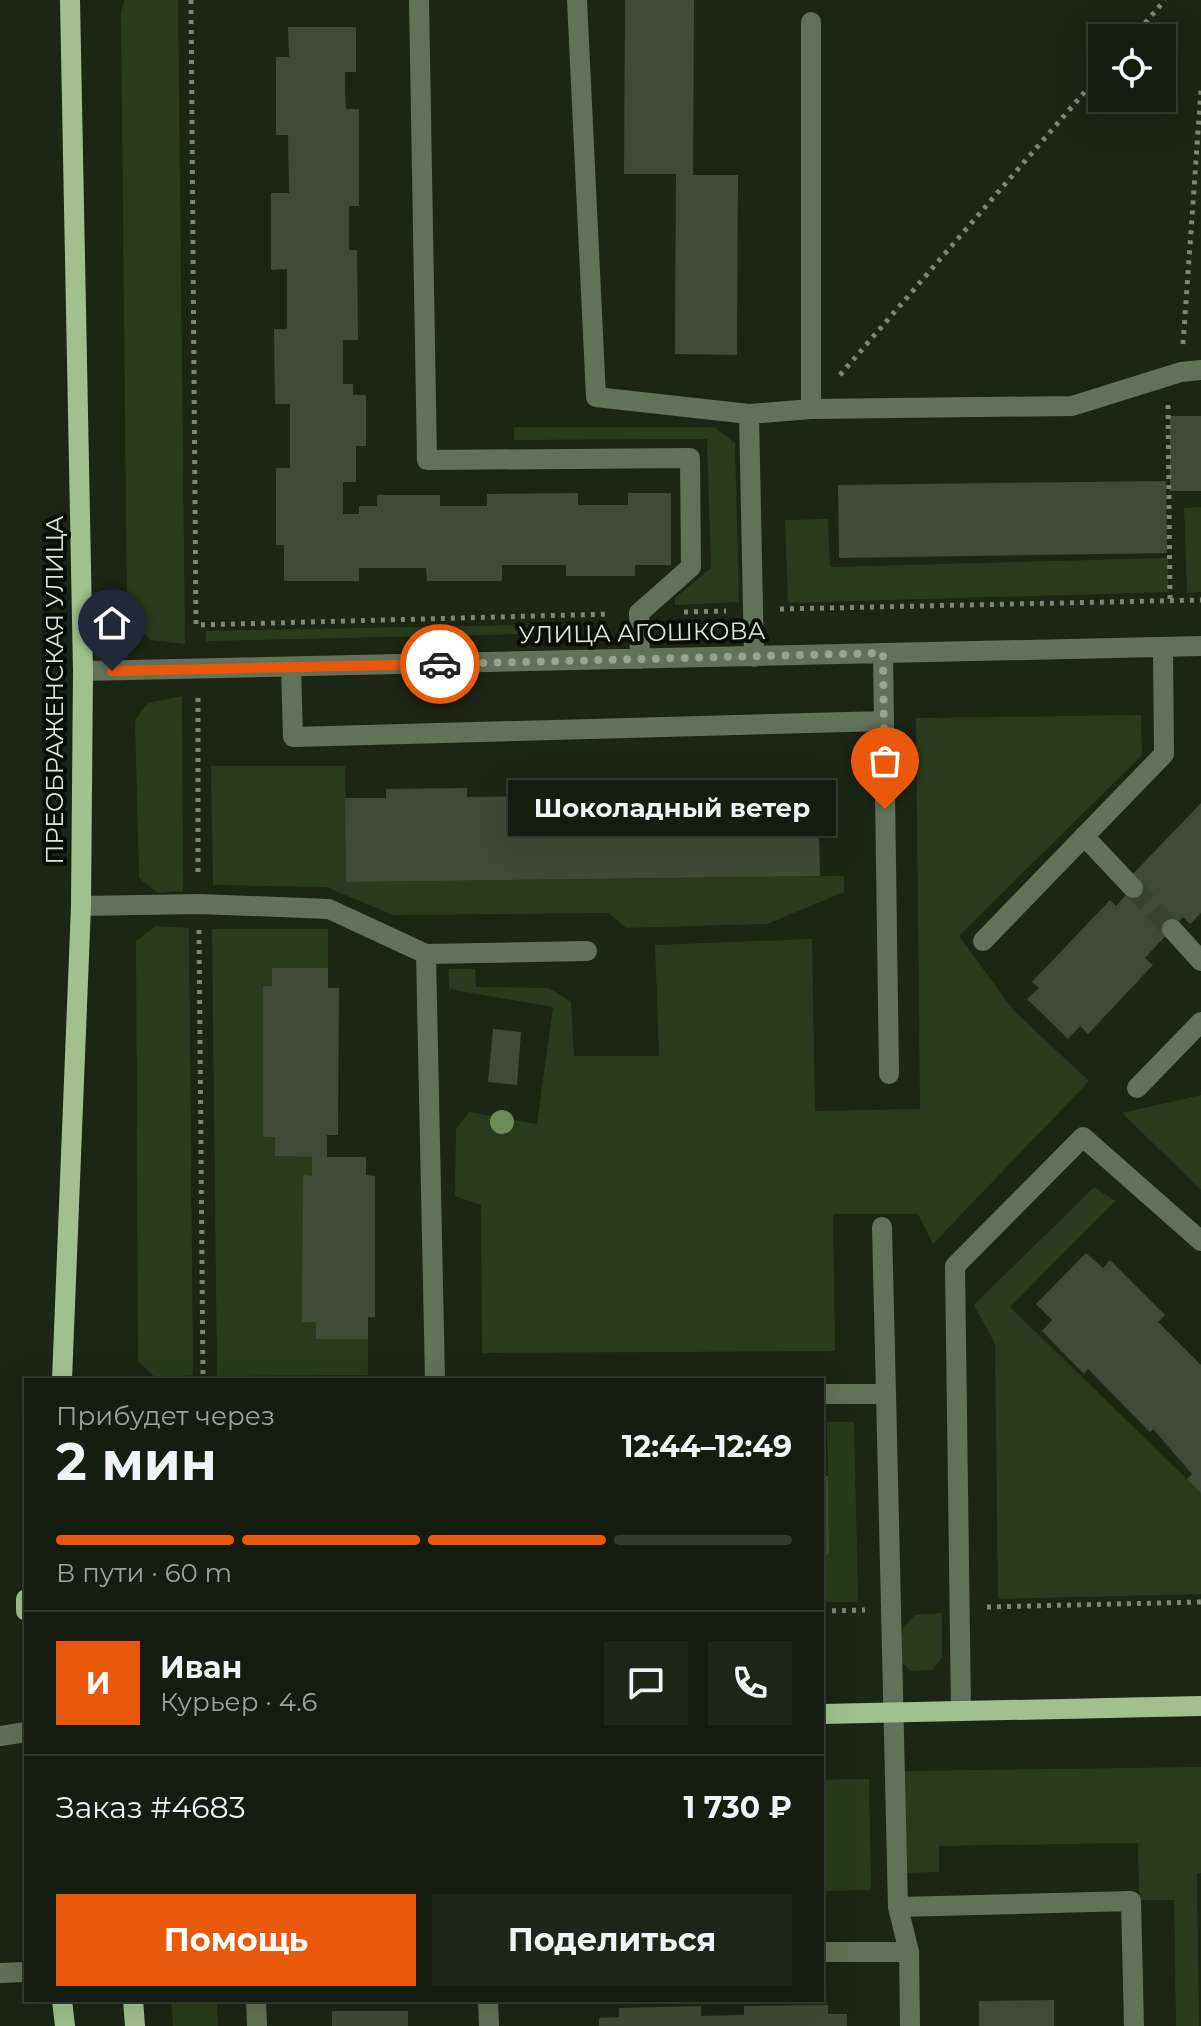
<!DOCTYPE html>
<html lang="ru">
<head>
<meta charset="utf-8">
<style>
  :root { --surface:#151c10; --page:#1e2519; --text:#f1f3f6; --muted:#9da19f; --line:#343a30; --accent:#ea580c }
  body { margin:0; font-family:Montserrat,sans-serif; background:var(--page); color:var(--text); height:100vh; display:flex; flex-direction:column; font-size:30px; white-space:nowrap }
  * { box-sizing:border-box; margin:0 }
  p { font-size:26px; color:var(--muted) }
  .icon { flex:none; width:44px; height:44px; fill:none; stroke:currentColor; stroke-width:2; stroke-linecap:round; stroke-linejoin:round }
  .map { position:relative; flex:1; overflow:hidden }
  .drawer { position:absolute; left:24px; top:1378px; width:800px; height:624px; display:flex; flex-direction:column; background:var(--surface); border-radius:0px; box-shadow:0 8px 32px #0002,0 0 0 2px var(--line) }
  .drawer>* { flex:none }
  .fabs { position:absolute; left:1088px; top:24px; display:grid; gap:16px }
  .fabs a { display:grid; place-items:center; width:88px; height:88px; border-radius:0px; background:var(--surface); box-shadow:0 8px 32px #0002,0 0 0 2px var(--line); font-size:40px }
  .pin { position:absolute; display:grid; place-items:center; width:68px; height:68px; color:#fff; margin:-82px -34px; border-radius:50% 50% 50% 0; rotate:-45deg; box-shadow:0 0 8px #0007 }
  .pin .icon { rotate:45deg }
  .courier { position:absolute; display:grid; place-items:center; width:80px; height:80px; margin:-40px; border:6px solid #ea580c; border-radius:50%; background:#fff; color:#222; box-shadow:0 2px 10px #0007 }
  .bubble { position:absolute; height:56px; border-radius:0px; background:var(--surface); box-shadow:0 8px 32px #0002,0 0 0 2px var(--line); font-size:26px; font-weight:700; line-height:56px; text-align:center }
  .overview em { font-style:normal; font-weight:700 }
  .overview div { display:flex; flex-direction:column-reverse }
  .overview { display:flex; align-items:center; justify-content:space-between; height:136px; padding:0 32px }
  h1 { font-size:52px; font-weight:700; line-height:60px }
  .bar { display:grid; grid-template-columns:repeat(4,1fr); gap:12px 8px; align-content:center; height:96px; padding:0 32px }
  .bar i { height:10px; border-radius:6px; background:var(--line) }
  .bar .selected { background:var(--accent) }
  .bar p { grid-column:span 4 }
  .line { display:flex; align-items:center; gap:20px; padding:0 32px; border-top:2px solid var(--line) }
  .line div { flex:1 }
  .round { display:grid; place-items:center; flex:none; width:84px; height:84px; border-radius:0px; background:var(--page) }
  .primary-button { display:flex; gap:16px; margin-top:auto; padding:16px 32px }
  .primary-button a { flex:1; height:92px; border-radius:0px; background:var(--accent); color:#fff; font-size:32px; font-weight:700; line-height:92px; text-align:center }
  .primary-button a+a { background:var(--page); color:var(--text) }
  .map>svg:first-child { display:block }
  .green { fill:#293b1c }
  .building { fill:#3f4b38 }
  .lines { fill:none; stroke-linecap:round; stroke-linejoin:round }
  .minor-tunnel { stroke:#394332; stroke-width:20; stroke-dasharray:20 10; stroke-linecap:butt }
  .path { stroke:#7c8577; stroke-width:5; stroke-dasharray:4 6; stroke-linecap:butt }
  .minor { stroke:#627159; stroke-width:20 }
  .major { stroke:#a1c08e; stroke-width:20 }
  .tree { fill:#6c8b57 }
  .done { stroke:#99a294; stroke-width:8; stroke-dasharray:0 14.4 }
  .route { stroke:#ea580c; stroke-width:10 }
  .labels { text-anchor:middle; stroke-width:8; stroke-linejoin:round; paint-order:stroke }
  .street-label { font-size:24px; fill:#dde5d9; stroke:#090e07 }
</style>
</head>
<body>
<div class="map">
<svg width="1201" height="2026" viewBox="0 0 1201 2026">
  <rect width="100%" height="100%" fill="#1c2615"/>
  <path class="green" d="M124,0H178L185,644L151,640L127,616L121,13Z
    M514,427H715L735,443L739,602L675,605V598L711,568L707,439L514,440Z
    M1201,507V592L1187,593L1184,508Z
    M828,519L830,567L1168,558V592L788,603L785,520Z
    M582,624L567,633L206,641V631Z
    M182,696L183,891L158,893L139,878L135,720L148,703Z
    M1141,715L1142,755L959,936L1014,1011L1089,1081L933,1244L918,1214H833L835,1351L482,1353L481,1205L455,1196L456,1129L469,1112L537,1124L553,1007L449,989V969H475L476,987L549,988L571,1002L574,1056H659L655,945L812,939L815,1111L920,1109L916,718Z
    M211,766H345L347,882L844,876V892L767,924L626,928L609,913L393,915L326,887L213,885Z
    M156,926L189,928L193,1375L156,1378L138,1362L136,941Z
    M212,929H328V968H272V986L263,987V1136L275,1137L276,1156L312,1157V1176H303V1321L316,1322V1339H368V1375L217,1376Z
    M1201,1095V1190L1122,1113Z
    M1094,1187L1115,1201L1010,1307L1201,1493V1594L998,1599L995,1344L974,1305Z
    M827,1422H854L858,1602H822V1555H829Z
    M942,1613V1658L932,1670L910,1671L900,1660L903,1627L915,1615Z
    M1201,1767V1873L1197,1874L1199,2026H1176L1174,1900H1139L1138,1843L939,1846V1872L905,1873L903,1771Z
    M869,1779L871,1890L822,1891V1780Z
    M171,2000H217L218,2026H173Z"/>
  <path class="building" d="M625,0H694L693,175H738L737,355L675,354L676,174H624Z
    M288,27H356V72H345V90L346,109H359V206H349V250H357L358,340H343V384H353V395H366V446H356V482H343V514H359V506H377V495H440V506H487V494L578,493V505H628V493H671V565H635V576H566V565H502V581H427L426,568H359V581H284V545H276V468H290V404H275L274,329H287V269L271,270V193H289L288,135H276V57H289Z
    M1170,416H1201V491H1170Z
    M1166,481L1167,553L839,558L838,485Z
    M776,780V791H818L820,876L346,882L345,798H386V789L467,788V797L539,796V784L621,783L622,794L695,793L694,781Z
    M1201,803V913L1190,924L1183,917L1145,958L1153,965L1088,1034L1080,1026L1068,1039L1027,999L1039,988L1032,982L1110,900L1116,906L1139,881L1133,874Z
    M272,968H328V988H339L338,1135H327V1157H366V1175L375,1176V1317H368V1339H316V1322H302L303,1175L312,1176V1157L275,1156V1137H263V986H272Z
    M493,1029L521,1032L517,1085L488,1082Z
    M1086,1253L1103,1268L1110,1260L1165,1315L1158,1322L1201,1365V1493L1187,1479L1192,1474L1153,1429L1150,1432L1088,1369L1084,1374L1042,1331L1052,1320L1036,1304Z
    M822,1476H828L829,1555H822Z
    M1054,2000V2026H979V2001Z
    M828,2005V2014H847V2026H599V2018L619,2017V2008L701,2006V2016L744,2015V2006Z
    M332,2011H408V2026H332Z"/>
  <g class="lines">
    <path class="minor-tunnel" d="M1133,888L1172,929"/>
    <path class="path" d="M191,0L196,625L610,614
      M1132,38L1165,0
      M1183,344L1201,90
      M840,375L1102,72
      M1168,405L1170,600
      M780,609L1201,600
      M684,612L726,611
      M198,698V876
      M199,930L203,1380
      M987,1607L1201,1602
      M822,1611L865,1610"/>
    <path class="minor" d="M419,0L427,460L690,458L691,567L639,613L640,659
      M577,0L596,397L749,414L811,409L1072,406L1181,372L1201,370
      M811,22V409
      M749,414L754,657
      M883,653L889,1074
      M291,667L293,737L884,721
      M83,671L1201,646
      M1084,836L1133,888
      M81,906L199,904L329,909L426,954L587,951
      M1172,929L1201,961
      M983,941L1164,754L1163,647
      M426,954L435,1380
      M1137,1088L1201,1022
      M882,1227L886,1394
      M822,1394H886L898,1907L909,1952L910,2026
      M961,1711L955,1266L1083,1137L1201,1241
      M0,1736L26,1732
      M898,1907L1131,1901L1134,2026
      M822,1952H909
      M0,1973L26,1972
      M256,2000L257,2026
      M488,2000L489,2026"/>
    <path class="major" d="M62,1380L81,906L83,671L70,0
      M26,1599V1611
      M822,1714L1201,1706
      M62,2000L65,2026
      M133,2000L135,2026"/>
  </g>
  <circle class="tree" cx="502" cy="1122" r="12"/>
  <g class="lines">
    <path class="done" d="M440,664L883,653L885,809"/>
    <path class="route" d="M112,671L440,664"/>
  </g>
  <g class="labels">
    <g class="street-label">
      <text transform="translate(642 633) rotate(-1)" y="8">УЛИЦА АГОШКОВА</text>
      <text transform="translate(55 690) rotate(-90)" y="8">ПРЕОБРАЖЕНСКАЯ УЛИЦА</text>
    </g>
  </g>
</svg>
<div class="fabs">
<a><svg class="icon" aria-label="locate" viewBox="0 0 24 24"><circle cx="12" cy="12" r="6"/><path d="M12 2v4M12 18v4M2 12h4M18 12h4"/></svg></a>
</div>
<div class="pin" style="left:885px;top:809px;background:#ea580c"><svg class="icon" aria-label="bag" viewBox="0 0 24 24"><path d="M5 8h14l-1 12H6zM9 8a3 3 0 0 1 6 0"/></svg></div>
<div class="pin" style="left:112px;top:671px;background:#1f2937"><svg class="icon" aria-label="home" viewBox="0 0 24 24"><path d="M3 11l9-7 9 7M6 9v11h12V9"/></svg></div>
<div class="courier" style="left:440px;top:664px"><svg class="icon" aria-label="car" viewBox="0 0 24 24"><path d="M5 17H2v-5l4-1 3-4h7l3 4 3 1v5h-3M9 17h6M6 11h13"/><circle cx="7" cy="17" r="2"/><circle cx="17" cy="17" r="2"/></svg></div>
<div class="bubble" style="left:508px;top:780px;width:328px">Шоколадный ветер</div>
<section class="drawer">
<div class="overview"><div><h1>2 мин</h1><p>Прибудет через</p></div><em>12:44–12:49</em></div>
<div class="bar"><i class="selected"></i><i class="selected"></i><i class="selected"></i><i></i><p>В пути · 60 m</p></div>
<div class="line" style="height:144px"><b class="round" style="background:var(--accent);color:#fff">И</b><div><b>Иван</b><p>Курьер · 4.6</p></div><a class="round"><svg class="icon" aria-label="chat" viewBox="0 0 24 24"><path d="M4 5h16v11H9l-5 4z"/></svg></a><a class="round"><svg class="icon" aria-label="phone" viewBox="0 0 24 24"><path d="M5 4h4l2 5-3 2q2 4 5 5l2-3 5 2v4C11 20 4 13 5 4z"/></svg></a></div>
<div class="line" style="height:104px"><div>Заказ #4683</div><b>1 730 ₽</b></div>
<div class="primary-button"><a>Помощь</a><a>Поделиться</a></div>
</section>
</div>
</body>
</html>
